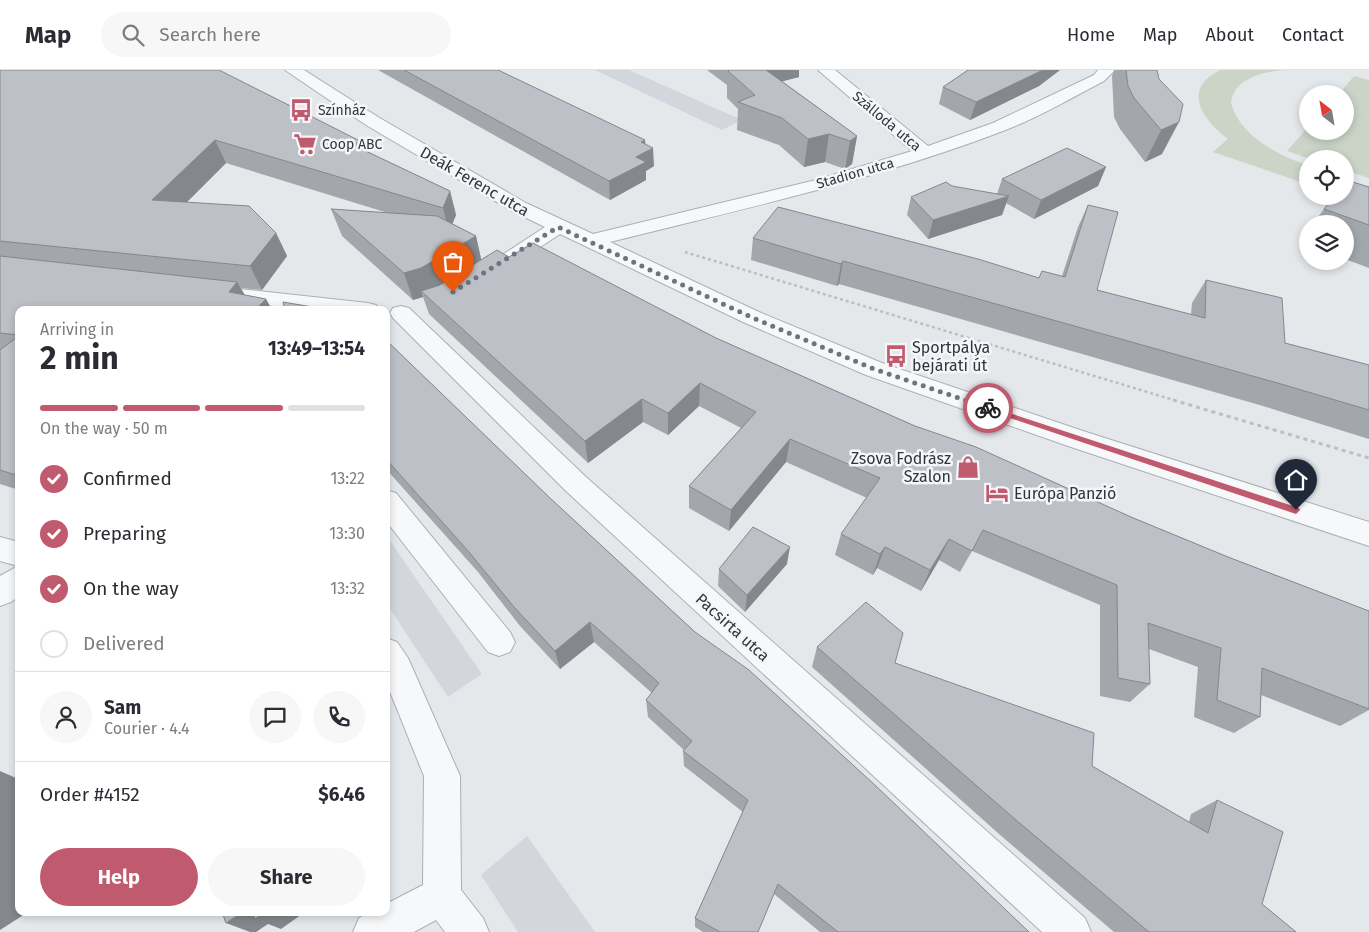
<!DOCTYPE html>
<html lang="en">
<head>
<meta charset="utf-8">
<style>
  :root { --surface:#fff; --page:#f7f7f7; --text:#2b2b33; --muted:#7c7c81; --line:#e1e1e2; --accent:#c05a6e }
  body { margin:0; font-family:"Fira Sans",sans-serif; background:var(--page); color:var(--text); height:100vh; display:flex; flex-direction:column; font-size:19px; white-space:nowrap }
  * { box-sizing:border-box; margin:0 }
  p { font-size:16px; color:var(--muted) }
  .icon { flex:none; width:28px; height:28px; fill:none; stroke:currentColor; stroke-width:2; stroke-linecap:round; stroke-linejoin:round }
  .map { position:relative; flex:1; overflow:hidden }
  .sheet { position:absolute; left:15px; top:236px; width:375px; height:610px; display:flex; flex-direction:column; background:var(--surface); border-radius:10px; box-shadow:0 2px 8px #0003 }
  .sheet>* { flex:none }
  .needle { width:32px; rotate:329deg }
  .controls { position:absolute; left:1299px; top:15px; display:grid; gap:10px }
  .controls a { display:grid; place-items:center; width:55px; height:55px; border-radius:50%; background:var(--surface); box-shadow:0 2px 8px #0003; font-size:25px }
  .pin { position:absolute; display:grid; place-items:center; width:42px; height:42px; color:#fff; margin:-51px -21px; border-radius:50% 50% 50% 0; rotate:-45deg; box-shadow:0 0 5px #0007 }
  .pin .icon { rotate:45deg }
  .courier { position:absolute; display:grid; place-items:center; width:50px; height:50px; margin:-25px; border:4px solid #c05a6e; border-radius:50%; background:#fff; color:#222; box-shadow:0 1px 6px #0007 }
  .head em { font-style:normal; font-weight:700 }
  .head div { display:flex; flex-direction:column-reverse }
  .head { display:flex; align-items:center; justify-content:space-between; height:85px; padding:0 25px }
  h1 { font-size:32px; font-weight:700; line-height:38px }
  .bar { display:grid; grid-template-columns:repeat(4,1fr); gap:8px 5px; align-content:center; height:60px; padding:0 25px }
  .bar i { height:6px; border-radius:4px; background:var(--line) }
  .bar .current { background:var(--accent) }
  .bar p { grid-column:span 4 }
  .line { display:flex; align-items:center; gap:12px; padding:0 25px; border-top:1px solid var(--line) }
  .line div { flex:1 }
  .round { display:grid; place-items:center; flex:none; width:52px; height:52px; border-radius:26px; background:var(--page) }
  ol { padding:0 25px; list-style:none }
  li { display:flex; align-items:center; gap:15px; height:55px }
  li p { margin-inline-start:auto }
  li .icon { padding:5px; border-radius:50%; background:var(--accent); color:#fff; stroke-width:4 }
  li:last-child { color:var(--muted) }
  li i { width:28px; height:28px; border:2px solid var(--line); border-radius:50% }
  .primary-button { display:flex; gap:10px; margin-top:auto; padding:10px 25px }
  .primary-button a { flex:1; height:58px; border-radius:30px; background:var(--accent); color:#fff; font-size:20px; font-weight:700; line-height:58px; text-align:center }
  .primary-button a+a { background:var(--page); color:var(--text) }
  header { display:flex; align-items:center; gap:30px; box-sizing:border-box; height:70px; padding:0 25px; background:var(--surface); border-bottom:1px solid var(--line) }
  header strong { font-size:24px }
  nav { display:flex; gap:28px; margin-inline-start:auto; font-size:18px }
  .search { width:350px; height:45px; background:var(--page); display:flex; align-items:center; gap:12px; box-sizing:border-box; padding:0 18px; border-radius:28px; color:var(--muted); font-size:19px }
  .map>svg:first-child { display:block }
  .built { fill:#d3d7dd }
  .green { fill:#cbd4c7 }
  .lines { fill:none; stroke-linecap:round; stroke-linejoin:round }
  .minor-casing { stroke:#aaafb5; stroke-width:2 }
  .path-far1 { stroke:#bbbec3; stroke-width:2.5; stroke-dasharray:3 3; stroke-linecap:butt }
  .path { stroke:#bbbec3; stroke-width:3; stroke-dasharray:4 4; stroke-linecap:butt }
  .minor { fill:#f7f8fa; fill-rule:evenodd }
  .wall { fill:#a3a6ab }
  .shaded-wall { fill:#84878b }
  .building { fill:#bdc1c7; stroke:#84878b }
  .route { fill:#c05a6e }
  .done { stroke:#6e747d; stroke-width:5; stroke-dasharray:0 9 }
  .labels { text-anchor:middle; stroke-width:5; stroke-linejoin:round; paint-order:stroke }
  .far-poi-label { font-size:14px; fill:#2e3642; stroke:#f5f6f8; text-anchor:start }
  .far-street-label { font-size:14px; fill:#2e3642; stroke:#f5f6f8 }
  .street-label { font-size:16px; fill:#2e3642; stroke:#f5f6f8 }
  .poi-label { font-size:16px; fill:#2e3642; stroke:#f5f6f8; text-anchor:start }
</style>
</head>
<body>
<header>
<strong>Map</strong>
<div class="search"><svg class="icon" aria-label="search" viewBox="0 0 24 24"><circle cx="10" cy="10" r="6"/><path d="M15 15l6 6"/></svg>Search here</div>
<nav><a>Home</a><a>Map</a><a>About</a><a>Contact</a></nav>
</header>
<div class="map">
<svg width="1369" height="862" viewBox="0 0 1369 862">
  <rect width="100%" height="100%" fill="#e5e8eb"/>
  <path class="built" d="M595,0H629L742,50L722,60Z
    M386,465L482,604L448,627L386,533Z
    M527,766L595,862H518L481,805Z"/>
  <path class="green" d="M1221,0H1284C1263,2 1234,8 1231,33C1240,66 1278,85 1307,95V114L1213,82L1228,69C1203,51 1180,18 1221,0Z
    M1354,6L1369,10V108L1345,100V89H1310L1287,81L1307,58L1308,61H1345V24H1339Z"/>
  <g class="lines">
    <defs>
      <path id="minor" d="M285,0H304L378,47L526,133L593,164L816,110L912,81L818,0H835L928,76L993,53L1094,5L1098,0H1115L1104,11C1071,28 1038,48 1003,61C875,110 742,139 610,172L759,242L882,293L1086,362L1369,452V476L1068,376L866,305L743,252L560,164L510,197L503,199L496,197L493,193L496,189L545,157L512,141L366,55Z
        M230,218L368,233L376,235L379,240H305L222,230L219,225L222,220Z
        M401,236L409,238L586,407L1085,848L1091,862H1042L566,421L393,248L390,243L393,238Z
        M386,420L396,423L510,562L515,572L510,582L499,586L488,582L386,451Z
        M0,467L19,472V526L11,532L0,536V506L18,496L0,491Z
        M386,568L397,572L408,588L460,706L461,820L483,848L489,862H445L436,850L414,862H353L359,848L370,842H386V834L423,815L424,706L386,612Z"/>
    </defs>
    <use href="#minor" class="minor-casing"/>
    <path class="path-far1" d="M685,182L1177,331"/>
    <path class="path" d="M1173,330L1369,388"/>
    <use href="#minor" class="minor"/>
  </g>
  <path class="wall" d="M0,0L364,80L450,121L456,145L452,154L476,166L481,190L509,187L716,268L915,356L1131,447L1228,487L1369,541V640L1340,656L1261,625L1260,647L1234,663L1194,647L1198,597L1149,579L1150,614L1130,632L1100,626V535L972,481L960,502L939,490L921,521L877,498L873,505L835,485L841,464L867,428L786,392L729,461L689,438V416L741,358L699,336L668,365L643,352L588,393L429,244L423,227L413,230L342,166L331,139L388,143L226,93L187,132L276,163L287,186L262,220L241,218L245,225L266,229L272,240H19V420L0,414Z
    M378,0H498L645,74L654,96L646,101V110L610,130Z
    M707,0H799V7L782,11L857,66L852,94L845,99L825,92L804,97L779,75L737,60L738,39L727,28V15Z
    M968,0H1060L1039,16L970,50L939,34L943,17Z
    M1114,0H1157L1162,84L1145,92L1120,59L1114,47L1112,6Z
    M1106,97L1098,116L1034,149L1006,133L1002,145L928,169L907,145L911,127L997,124L1002,109Z
    M1369,117V198L1345,189V154H1313L1324,139Z
    M1088,135L1097,220L1191,245L1192,233L1206,210L1285,273L1369,295V369L1263,336L839,214L837,216L751,190L753,168L1039,208L1062,206L1078,157Z
    M1308,161V175L1300,172Z
    M386,270L550,428L695,562L1029,862H820L774,824L758,862H703L695,857V848L743,742L684,696L683,681L684,680L648,647L646,630L652,623L594,572L560,599L520,556L478,502L386,399Z
    M787,494L745,542L718,516L719,499Z
    M817,577L895,593L1092,696L1189,752L1191,744L1217,730L1262,834L1296,862H1114L999,764L812,597Z"/>
  <path class="shaded-wall" d="M755,0H799V7L753,19Z
    M1043,0H1060L1039,16L970,50L976,32Z
    M1179,52L1162,84L1145,92L1161,60Z
    M829,64L825,92L804,97L808,69Z
    M857,66L852,94L845,99L850,71Z
    M215,70L226,93L166,153L152,130Z
    M645,70L646,82L653,78L654,96L646,101V110L610,130L609,111L636,87L641,72Z
    M360,71L368,94L353,75Z
    M1106,97L1098,116L1034,149L1041,130Z
    M450,121L456,145L449,162L443,138Z
    M1009,126L1002,145L928,169L933,150Z
    M276,163L287,186L262,220L250,196Z
    M476,166L482,193L429,225L421,221L423,227L413,230L404,203Z
    M843,191L839,214L837,216L841,194Z
    M237,212L251,236L229,222Z
    M266,229L272,240H255Z
    M700,313L699,336L668,365V343Z
    M642,329L643,352L588,393L585,371Z
    M790,369L786,392L729,461L731,440Z
    M949,469L939,490L921,521L930,500Z
    M790,477L787,494L745,542L747,525Z
    M885,477L877,498L873,505L880,484Z
    M590,552L594,572L560,599L555,581Z
    M0,701L16,708L19,723V842H22V846L0,860Z
    M243,842H305L281,859L268,854L256,862H250L226,853Z"/>
  <path class="building" d="M0,0H219L360,71L353,75L450,121L443,138L215,70L152,130L249,136L276,163L250,196L0,171Z
    M404,0H498L645,70L641,72L653,78L636,87L646,92L609,111Z
    M729,0H766L857,66L850,71L829,64L808,69L782,48L738,32L755,25L728,1Z
    M968,0H1043L976,32L943,17Z
    M1126,0H1157L1159,9L1183,34L1179,52L1161,60L1134,28L1128,16Z
    M1067,78L1106,97L1041,130L1002,109Z
    M1346,110L1369,117V155L1324,139L1334,126H1345V111Z
    M946,112L952,116L1009,126L933,150L911,127Z
    M1088,135L1118,142L1097,220L1205,248L1206,210L1282,228L1285,273L1369,295V340L1281,314L843,191L841,194L753,168L778,137L978,189L1039,208L1042,201L1065,207Z
    M331,139L437,146L476,166L421,198L404,203Z
    M533,173L716,268L915,356L976,377L1131,447L1228,487L1369,541V639L1262,598L1260,647L1217,630L1221,578L1148,553L1150,614L1118,608L1117,515L983,460L972,481L949,469L930,500L885,477L880,484L841,464L880,408L790,369L731,440L689,416L756,342L700,313L668,343L642,329L585,371L421,221L440,215L497,180L509,187Z
    M0,186L237,212L229,222L266,229L255,240H19V265L0,263Z
    M283,232L330,240H285Z
    M19,266V406L0,400V280Z
    M386,270L550,428L695,562L749,600L876,716L1029,862H838L778,814L758,862H720L695,848L748,730L683,681L692,671L646,630L659,613L590,552L555,581L514,537L469,482L386,389Z
    M753,457L790,477L747,525L719,499Z
    M866,532L903,563L895,593L1094,663L1092,696L1208,763L1217,730L1283,762L1262,834L1296,862H1149L1016,750L817,577Z
    M222,842H243L226,853Z
    M253,842H264L255,849Z"/>
  <path class="route" d="M988,336L1299,438L1300,440L1296,444L986,340L985,338Z"/>
  <g class="lines">
    <path class="done" d="M453,222L558,157L751,247L874,299L988,338"/>
  </g>
  <defs>
    <symbol id="bus-bare" viewBox="-9 -9 18 18"><path d="M-5-6H5V4H4V6H2V4H-2V6H-4V4H-5ZM-3.5-4V0h7V-4ZM-3.5 1.2v1.5H-2V1.2ZM2 1.2v1.5H3.5V1.2Z" fill="#c05a6e" stroke="#f5f6f8" stroke-width="2.5" paint-order="stroke"/></symbol>
    <symbol id="supermarket-bare" viewBox="-9 -9 18 18"><path d="M-6-5.5h2.5l.6 2H6L4.5 2H-2.5L-4.4-4H-6ZM-1.5 3.2a1.3 1.3 0 1 0 .1 0ZM3 3.2a1.3 1.3 0 1 0 .1 0Z" fill="#c05a6e" stroke="#f5f6f8" stroke-width="2.5" paint-order="stroke"/></symbol>
    <symbol id="shop-bare" viewBox="-9 -9 18 18"><path d="M-5-2.5h2.3a2.7 3.5 0 0 1 5.4 0H5L5.5 6h-11ZM-1.5-2.5h3a1.5 2.3 0 0 0-3 0Z" fill="#c05a6e" stroke="#f5f6f8" stroke-width="2.5" paint-order="stroke"/></symbol>
    <symbol id="hotel-bare" viewBox="-9 -9 18 18"><path d="M-6-4.5h1.5V1H6V5H4.5V3h-9V5H-6ZM-4 0a1.8 1.8 0 1 1 3.6 0ZM.5 0V-2.5h3Q6-2.5 6 0Z" fill="#c05a6e" stroke="#f5f6f8" stroke-width="2.5" paint-order="stroke"/></symbol>
  </defs>
  <g fill-rule="evenodd">
    <use href="#bus-bare" x="285" y="24" width="32" height="32"/>
    <use href="#supermarket-bare" x="289" y="58" width="32" height="32"/>
    <use href="#bus-bare" x="880" y="270" width="32" height="32"/>
    <use href="#shop-bare" x="952" y="381" width="32" height="32"/>
    <use href="#hotel-bare" x="981" y="407" width="32" height="32"/>
  </g>
  <g class="labels">
    <g class="far-poi-label">
      <text x="318" y="45">Színház</text>
      <text x="322" y="79">Coop ABC</text>
    </g>
    <g class="far-street-label">
      <text transform="translate(887 51) rotate(40)" y="5">Szálloda utca</text>
      <text transform="translate(855 103) rotate(-16)" y="5">Stadion utca</text>
    </g>
    <g class="street-label">
      <text transform="translate(475 111) rotate(30)" y="6">Deák Ferenc utca</text>
      <text transform="translate(733 557) rotate(42)" y="6">Pacsirta utca</text>
    </g>
    <g class="poi-label">
      <text x="912" y="283">Sportpálya<tspan x="912" dy="18">bejárati út</tspan></text>
      <text x="951" y="394" text-anchor="end">Zsova Fodrász<tspan x="951" dy="18">Szalon</tspan></text>
      <text x="1014" y="429">Európa Panzió</text>
    </g>
  </g>
</svg>
<div class="controls">
<a><svg class="needle" viewBox="-14 -14 28 28"><path d="M0-13l5 13h-10z" fill="#e53935"/><path d="M0 13l5-13h-10z" fill="#7c7c81"/></svg></a>
<a><svg class="icon" aria-label="locate" viewBox="0 0 24 24"><circle cx="12" cy="12" r="6"/><path d="M12 2v4M12 18v4M2 12h4M18 12h4"/></svg></a>
<a><svg class="icon" aria-label="layers" viewBox="0 0 24 24"><path d="M12 4l9 5-9 5-9-5zM3 14l9 5 9-5"/></svg></a>
</div>
<div class="pin" style="left:453px;top:222px;background:#ea580c"><svg class="icon" aria-label="bag" viewBox="0 0 24 24"><path d="M5 8h14l-1 12H6zM9 8a3 3 0 0 1 6 0"/></svg></div>
<div class="pin" style="left:1296px;top:440px;background:#1f2937"><svg class="icon" aria-label="home" viewBox="0 0 24 24"><path d="M3 11l9-7 9 7M6 9v11h12V9"/></svg></div>
<div class="courier" style="left:988px;top:338px"><svg class="icon" aria-label="bike" viewBox="0 0 24 24"><circle cx="6" cy="16" r="4"/><circle cx="18" cy="16" r="4"/><path d="M6 16l4-8h5l3 8M10 8l3 8H6M13 5h3"/></svg></div>
<section class="sheet">
<div class="head"><div><h1>2 min</h1><p>Arriving in</p></div><em>13:49–13:54</em></div>
<div class="bar"><i class="current"></i><i class="current"></i><i class="current"></i><i></i><p>On the way · 50 m</p></div>
<ol>
<li><svg class="icon" aria-label="check" viewBox="0 0 24 24"><path d="M5 12l5 5 9-10"/></svg>Confirmed<p>13:22</p></li>
<li><svg class="icon" aria-label="check" viewBox="0 0 24 24"><path d="M5 12l5 5 9-10"/></svg>Preparing<p>13:30</p></li>
<li><svg class="icon" aria-label="check" viewBox="0 0 24 24"><path d="M5 12l5 5 9-10"/></svg>On the way<p>13:32</p></li>
<li><i></i>Delivered</li>
</ol>
<div class="line" style="height:90px"><a class="round"><svg class="icon" aria-label="person" viewBox="0 0 24 24"><circle cx="12" cy="8" r="4"/><path d="M4 21q1-7 8-7t8 7"/></svg></a><div><b>Sam</b><p>Courier · 4.4</p></div><a class="round"><svg class="icon" aria-label="chat" viewBox="0 0 24 24"><path d="M4 5h16v11H9l-5 4z"/></svg></a><a class="round"><svg class="icon" aria-label="phone" viewBox="0 0 24 24"><path d="M5 4h4l2 5-3 2q2 4 5 5l2-3 5 2v4C11 20 4 13 5 4z"/></svg></a></div>
<div class="line" style="height:65px"><div>Order #4152</div><b>$6.46</b></div>
<div class="primary-button"><a>Help</a><a>Share</a></div>
</section>
</div>
</body>
</html>
